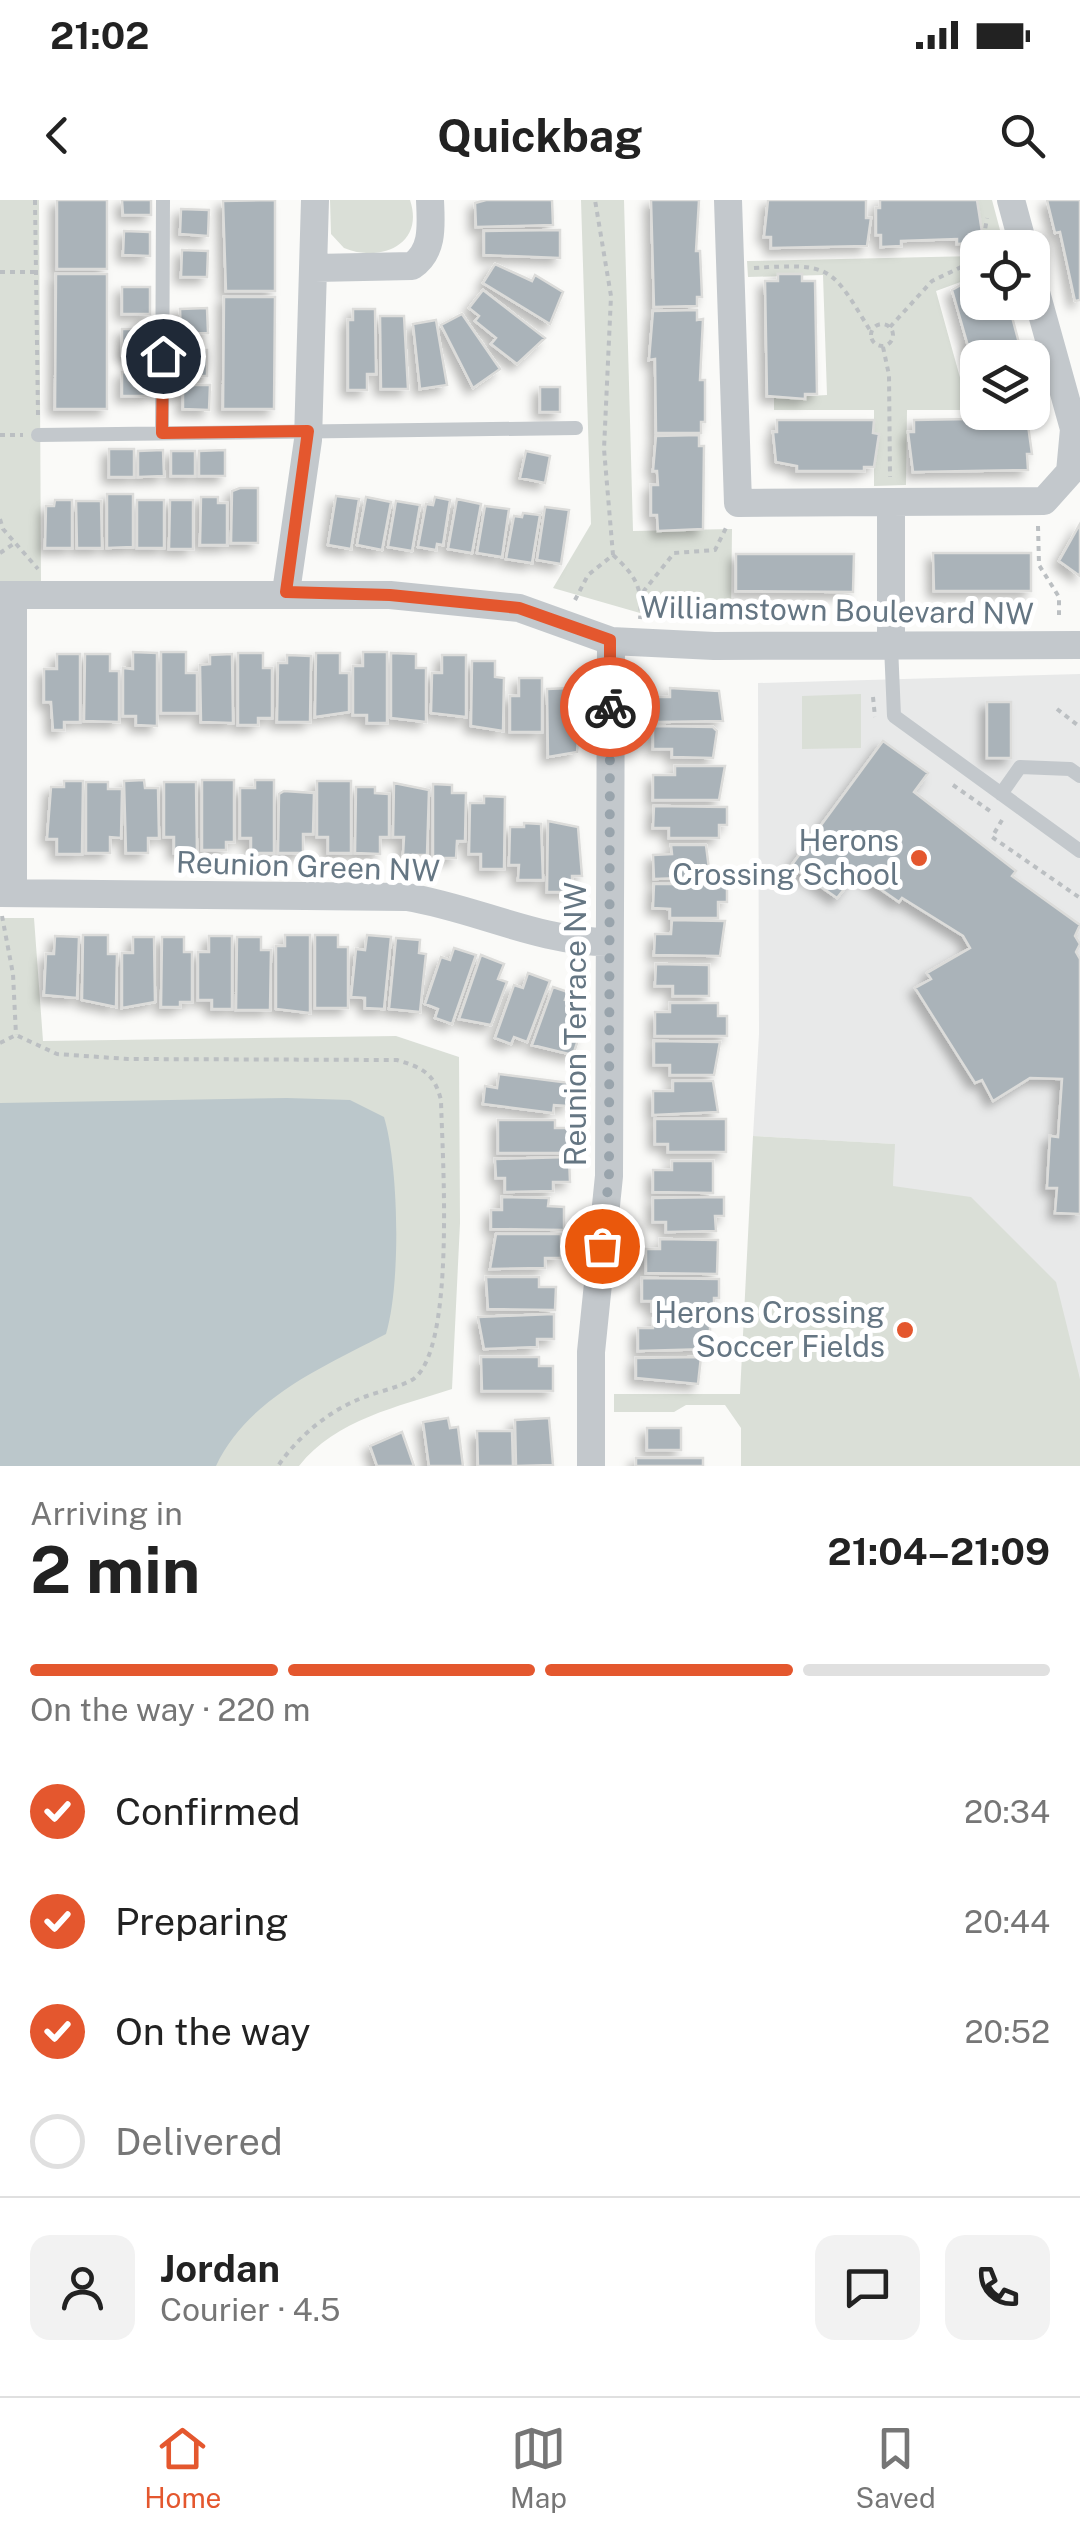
<!DOCTYPE html>
<html lang="en">
<head>
<meta charset="utf-8">
<style>
  :root { --surface:#fff; --page:#f2f2f2; --text:#222; --muted:#767676; --line:#e0e0e0; --accent:#e4572e }
  body { margin:0; font-family:"Public Sans",sans-serif; background:var(--page); color:var(--text); height:100vh; display:flex; flex-direction:column; font-size:38px; white-space:nowrap }
  * { box-sizing:border-box; margin:0 }
  p { font-size:32px; color:var(--muted) }
  .icon { flex:none; width:55px; height:55px; fill:none; stroke:currentColor; stroke-width:2; stroke-linecap:round; stroke-linejoin:round }
  .map { position:relative; height:1266px; overflow:hidden }
  .sheet { display:flex; flex-direction:column; background:var(--surface); flex:1 }
  .sheet>* { flex:none }
  .buttons { position:absolute; left:960px; top:30px; display:grid; gap:20px }
  .buttons a { display:grid; place-items:center; width:90px; height:90px; border-radius:20px; background:var(--surface); box-shadow:0 2px 8px #0004; font-size:50px }
  .pin { position:absolute; display:grid; place-items:center; width:85px; height:85px; color:#fff; margin:-42px; border:5px solid #fff; border-radius:50%; box-shadow:0 2px 10px #0007 }
  .courier { position:absolute; display:grid; place-items:center; width:100px; height:100px; margin:-50px; border:8px solid #e4572e; border-radius:50%; background:#fff; color:#222; box-shadow:0 2px 12px #0007 }
  .headline em { font-style:normal; font-weight:700 }
  .headline div { display:flex; flex-direction:column-reverse }
  .headline { display:flex; align-items:center; justify-content:space-between; height:170px; padding:0 30px }
  h1 { font-size:65px; font-weight:700; line-height:75px }
  .bar { display:grid; grid-template-columns:repeat(4,1fr); gap:15px 10px; align-content:center; height:120px; padding:0 30px }
  .bar i { height:12px; border-radius:8px; background:var(--line) }
  .bar .current { background:var(--accent) }
  .bar p { grid-column:span 4 }
  .line { display:flex; align-items:center; gap:25px; padding:0 30px; border-top:2px solid var(--line) }
  .line div { flex:1 }
  .round { display:grid; place-items:center; flex:none; width:105px; height:105px; border-radius:20px; background:var(--page) }
  ol { padding:0 30px; list-style:none }
  li { display:flex; align-items:center; gap:30px; height:110px }
  li p { margin-inline-start:auto }
  li .icon { padding:10px; border-radius:50%; background:var(--accent); color:#fff; stroke-width:4 }
  li:last-child { color:var(--muted) }
  li i { width:55px; height:55px; border:5px solid var(--line); border-radius:50% }
  .status { display:flex; justify-content:space-between; align-items:center; height:70px; padding:0 50px; background:var(--surface); direction:ltr }
  .status svg { height:28px; fill:currentColor }
  header { display:flex; justify-content:space-between; align-items:center; height:130px; padding:0 30px; background:var(--surface); font-size:45px; font-weight:700 }
  .dock { display:flex; justify-content:space-around; align-items:center; height:140px; border-top:2px solid var(--line); background:var(--surface); font-size:28px; color:var(--muted) }
  .dock a { display:grid; justify-items:center; gap:5px }
  .dock .current { color:var(--accent) }
  .map>svg:first-child { display:block }
  .built { fill:#e8e9e9 }
  .green { fill:#dadfd7 }
  .water { fill:#bbc7cb }
  .building { fill:#aab3b9; stroke:#dcdcda; stroke-width:2.5; filter:url(#shadow) }
  .lines { fill:none; stroke-linecap:round; stroke-linejoin:round }
  .path { stroke:#bbbfc2; stroke-width:4; stroke-dasharray:5 5; stroke-linecap:butt }
  .lane { stroke:#c3c8cc; stroke-width:14 }
  .street { stroke:#c3c8cc; stroke-width:28 }
  .done { stroke:#99a4ac; stroke-width:10; stroke-dasharray:0 18 }
  .route { stroke:#e4572e; stroke-width:12 }
  .poi-dot { fill:#e4572e; stroke:#fff; stroke-width:4 }
  .labels { text-anchor:middle; stroke-width:10; stroke-linejoin:round; paint-order:stroke }
  .street-label { font-size:30px; fill:#657683; stroke:#fff }
  .poi-label { font-size:30px; fill:#657683; stroke:#fff; text-anchor:end }
</style>
</head>
<body>
<div class="status"><b>21:02</b><svg viewBox="0 0 49 12"><path d="M0 12V9h3v3zM5 12V6h3v6zM10 12V3h3v9zM15 12V0h3v12zM26 1h20v11H26zM47 4h2v5h-2z"/></svg></div>
<header><svg class="icon" aria-label="back" viewBox="0 0 24 24"><path d="M15 5l-7 7 7 7"/></svg>Quickbag<svg class="icon" aria-label="search" viewBox="0 0 24 24"><circle cx="10" cy="10" r="6"/><path d="M15 15l6 6"/></svg></header>
<div class="map">
<svg width="1080" height="1266" viewBox="0 0 1080 1266">
  <defs>
    <filter id="shadow"><feDropShadow dx="-6" dy="6" stdDeviation="5" flood-color="#0004"/></filter>
  </defs>
  <rect width="100%" height="100%" fill="#fafaf8"/>
  <path class="built" d="M1080,474V1179L893,986L894,944L753,936L759,834L758,483Z"/>
  <path class="green" d="M0,0H39L41,381H0Z
    M330,0H410C425,45 380,63 344,48L331,34Z
    M581,0H624L633,331L732,329L731,413H640L553,388L591,324Z
    M976,0H992L1004,45L978,48L977,76L936,91L969,210H907L906,285L874,286V210H774V198L827,195L823,75L748,77L747,61L976,56Z
    M861,494V548L802,549V496Z
    M0,718H34L43,841L396,836L459,857L460,1023L452,1189C398,1207 336,1219 299,1266H0Z
    M753,936L895,944L893,986L971,997L1056,1082L1080,1179V1266H741V1228L725,1205H686L674,1212H614V1194H740Z"/>
  <path class="water" d="M287,898L350,900L384,917C399,967 401,1084 386,1134C323,1167 248,1198 216,1266H0V903Z"/>
  <path class="building" d="M57,0H107V69H57Z
    M122,0H151V15H123Z
    M275,0V91H226L223,1Z
    M486,0H552L553,25L476,27L475,3Z
    M651,0H699L696,51H700L702,97H697V106L654,107Z
    M768,0H866V18H871L867,46L771,48V37H764Z
    M880,0H977L982,32L977,33V43L957,44V39L901,41V46L881,47V35H876V8H880Z
    M1047,0H1080V100L1075,101L1060,32L1055,33Z
    M181,9L209,10L208,36L180,34Z
    M560,30V58L484,55V31Z
    M124,31L150,32V56L123,55Z
    M182,50L208,51L207,77H181Z
    M495,64L532,81L535,75L563,92L550,124L483,83Z
    M56,74H107V209H55Z
    M778,74H802V81H815L817,194H805V199L767,196L765,81H778Z
    M975,77L978,102H1008L1023,158H978V181L952,90Z
    M122,87H150V114H122Z
    M483,90L545,138L517,164L491,144L496,138L475,121L479,116L469,108Z
    M224,97H275L274,209H223Z
    M207,108L208,133L181,134L180,109Z
    M353,109H375L376,174H367V190H348V120H353Z
    M697,110V120L703,119L700,180H705V222H701V233H656L655,159L649,160L653,111Z
    M462,114L500,169L473,188L441,125Z
    M380,116H404L408,189H381Z
    M436,120L447,185L420,189L413,124Z
    M122,129H149V155H122Z
    M181,150H207V176H181Z
    M122,172H150V196H122Z
    M183,185H210L209,210L183,209Z
    M540,187H560V212H540Z
    M1027,218L1032,254H1027L1028,270L913,272L908,232H914V220Z
    M777,220H874L873,233L879,234L874,267H864V271H797V266L776,262L773,232H777Z
    M699,235V246H704L703,329L658,331L657,315H651V285H658L657,271H653L656,236Z
    M109,249H134V277H109Z
    M163,250L164,276L138,277V251Z
    M225,250V276H199V251Z
    M171,251H195V276H171Z
    M526,251L550,256L545,283L520,278Z
    M240,288H258V343H231L232,291Z
    M107,294H133V347L107,348Z
    M336,296L359,299L351,349L328,345Z
    M201,297H218V303H227V345H200Z
    M366,297L391,302L382,350L357,345Z
    M435,297L450,300L443,345L437,344L436,350L418,347L426,304L433,305Z
    M457,299L481,304L472,353L448,349Z
    M55,300H72V348H45L46,306H54Z
    M137,300H164V348H137Z
    M170,300H193V349H169Z
    M76,301H101L102,348H77Z
    M396,301L420,305L412,351L388,347Z
    M485,306L509,309L502,357L477,353Z
    M545,307L569,310L561,364L537,360Z
    M523,313L540,315L532,363L506,359L514,316L522,317Z
    M1080,324V376L1059,361Z
    M933,353H1031V391H934Z
    M736,354H854L853,392L736,391Z
    M133,452L157,453V526L136,525V516H123V468L133,469Z
    M161,452H186V473H197V513H161Z
    M363,452H387V523H367V515H353V466H363Z
    M238,453H263V468H272V518H258V525H238Z
    M316,453H340V473H349V512L315,517Z
    M391,453L416,454V468H426V522L391,518Z
    M57,454H80V522H64V530H53L51,502H44V469H57Z
    M85,454H110V471H119V522L84,521Z
    M232,454L233,523L201,522L200,465L210,464V455Z
    M287,455L311,456L310,522H277L278,463H287Z
    M442,455H466V517L431,513L432,473H442Z
    M472,461H495V477L504,478L503,531L471,526Z
    M519,478H542V532H510V496H519Z
    M571,488V502L581,506L577,552L548,557L547,489Z
    M670,488L719,491L723,521L657,522V497H670Z
    M987,502H1011V558H987Z
    M653,526L713,527L717,531L713,558L672,557V549H653Z
    M883,541L928,573L914,592L1016,671L1012,676L1080,725L1075,736L1080,744L1076,752L1080,759V1014L1055,1013L1057,988H1047L1050,936L1058,937L1062,879L1030,878L993,901L982,880L975,883L915,788L931,779L927,773L970,748L963,736L902,698L899,702L857,673L837,698L791,666Z
    M675,566H725L719,600H653V575H675Z
    M144,580L145,588H158L159,638H148V653H126L124,581Z
    M202,580H234V642H226V650H202Z
    M255,580H274V653H251V638H240V588H255Z
    M64,581H83L82,654H57V639H47L51,587H64Z
    M317,581H351V653H328V637H317Z
    M86,582H108V589H122L121,638L110,637V653H86Z
    M164,582H196L197,653H174V637H164Z
    M394,583L429,590L427,655H403L404,637H393Z
    M433,584L452,585V593H466L465,641H457L456,658H433Z
    M356,587H375V593L389,594V637H380V654L355,653Z
    M284,591L314,593L313,634H303V653H278L279,594Z
    M484,596L505,597L504,669H481V654H469L470,603H484Z
    M654,606L727,607V625H719V638H669V628H653Z
    M548,621L578,627L582,676H572V692H547Z
    M524,623L541,624L543,680H518L519,665H509L510,627H524Z
    M671,645H706L710,677L654,679L653,655L672,654Z
    M654,684H727V702H718V718H670V709L653,708Z
    M672,720L725,721L720,756L654,755L655,734H671Z
    M83,735H108V754H117L116,807L82,800Z
    M285,735H310V813L276,809V746H285Z
    M315,735H338V747H348V808H315Z
    M367,735L391,737L384,809L365,808V798L351,797L356,749L365,750Z
    M55,736L79,737L77,798L44,795L46,754H54Z
    M209,736H232V809H212V800H198V752H209Z
    M133,737H154L155,802L122,808V753H133Z
    M162,737H184V752H192V802H180V807H161Z
    M237,737H261V750H271L270,810H236Z
    M396,738L420,740L419,753L426,754L420,812L389,809Z
    M454,748L476,755L452,824L435,818L438,809L425,804L441,757L450,760Z
    M481,755L504,764L498,779L507,782L491,825L459,819Z
    M656,764L709,765V796H673V786H655Z
    M528,773L550,781L527,842L514,837L511,844L495,838L514,785L523,788Z
    M553,787L568,792L565,800L575,803L569,819L583,825L573,855L532,845Z
    M670,803H718V816H727V836H655V812H670Z
    M654,841L720,842L714,875H670V865H654Z
    M499,874L570,883L568,906L554,905L553,913L483,904L485,886L497,888Z
    M673,881H713L718,912L653,915V891H673Z
    M655,919H726V952H668V944H655Z
    M498,920H555V928H569V953H498Z
    M569,957L570,982H553V991L505,992V978H496L495,959Z
    M672,961H713V993L653,992V970H672Z
    M502,997L549,998L548,1006L564,1007V1030L491,1029V1010H502Z
    M724,997V1016H715L716,1031L666,1032V1022H653V998Z
    M496,1034H561V1058H545V1068L490,1069Z
    M660,1039L718,1040L717,1074L646,1073V1049H660Z
    M486,1077H539V1087H556L555,1110L488,1109Z
    M642,1078L719,1079V1098H714V1111H652V1101H642Z
    M554,1114V1139H537V1147L484,1149L478,1117Z
    M710,1118V1149L638,1151V1128H653V1119Z
    M481,1157H539V1166H553V1191H482Z
    M701,1157L698,1184L636,1178V1158Z
    M448,1218L450,1228L458,1227L463,1266H429L423,1222Z
    M549,1218L553,1265L516,1266L515,1220Z
    M647,1228H681V1250H647Z
    M477,1231H512L513,1266H478Z
    M402,1232L414,1266H377L370,1246Z
    M636,1258H703V1266H636Z"/>
  <g class="lines">
    <path class="path" d="M35,0L38,215
      M982,48L987,18
      M754,68C832,63 831,66 871,132
      M0,72H36
      M871 135a11 11 0 1 1 22 0a11 11 0 1 1-22 0Z
      M890,127L932,81L978,59
      M883,147L889,175L890,277
      M0,235H23
      M0,319L3,329L38,369
      M1038,326L1039,365L1059,397V415
      M0,353L15,343
      M613,355C636,376 643,388 640,419
      M643,392L674,353L715,350L728,324
      M575,400L588,375L613,355L604,249L611,96L595,0
      M873,497L875,517
      M1057,509L1080,527
      M953,585L990,611
      M1002,620L992,637L1080,698
      M2,716L13,774L16,835
      M0,843L16,835L57,854L128,859L397,860C423,868 434,873 441,900C442,953 457,1158 410,1181C396,1188 381,1191 367,1196C331,1209 299,1235 278,1266"/>
    <path class="lane" d="M162,233L163,0
      M38,235L576,228
      M891,446L894,516L1080,651
      M1001,594L1020,567L1070,569L1080,576"/>
    <path class="street" d="M728,0L738,303L1044,301L1070,272L1074,229L1032,78
      M1011,0L1024,48
      M315,68L412,66C434,51 431,25 430,0
      M891,303V446
      M286,392L308,240L315,0
      M0,395H390L519,408L611,441L714,446L1080,445
      M0,693L407,697C475,708 539,742 608,742
      M13,693V395
      M591,1266V1152L609,976L611,441"/>
  </g>
  <g class="lines">
    <path class="done" d="M602,1046L609,976L610,507"/>
    <path class="route" d="M163,156L162,233L308,231L286,392L390,395L519,408L610,440V507"/>
  </g>
  <g class="poi-dot">
    <circle cx="919" cy="658" r="10"/>
    <circle cx="905" cy="1130" r="10"/>
  </g>
  <g class="labels">
    <g class="street-label">
      <text transform="translate(837 411) rotate(1)" y="10">Williamstown Boulevard NW</text>
      <text transform="translate(308 667) rotate(2)" y="10">Reunion Green NW</text>
      <text transform="translate(576 824) rotate(-90)" y="10">Reunion Terrace NW</text>
    </g>
    <g class="poi-label">
      <text x="899" y="651">Herons<tspan x="899" dy="34">Crossing School</tspan></text>
      <text x="885" y="1123">Herons Crossing<tspan x="885" dy="34">Soccer Fields</tspan></text>
    </g>
  </g>
</svg>
<div class="buttons">
<a><svg class="icon" aria-label="locate" viewBox="0 0 24 24"><circle cx="12" cy="12" r="6"/><path d="M12 2v4M12 18v4M2 12h4M18 12h4"/></svg></a>
<a><svg class="icon" aria-label="layers" viewBox="0 0 24 24"><path d="M12 4l9 5-9 5-9-5zM3 14l9 5 9-5"/></svg></a>
</div>
<div class="pin" style="left:602px;top:1046px;background:#ea580c"><svg class="icon" aria-label="bag" viewBox="0 0 24 24"><path d="M5 8h14l-1 12H6zM9 8a3 3 0 0 1 6 0"/></svg></div>
<div class="pin" style="left:163px;top:156px;background:#1f2937"><svg class="icon" aria-label="home" viewBox="0 0 24 24"><path d="M3 11l9-7 9 7M6 9v11h12V9"/></svg></div>
<div class="courier" style="left:610px;top:507px"><svg class="icon" aria-label="bike" viewBox="0 0 24 24"><circle cx="6" cy="16" r="4"/><circle cx="18" cy="16" r="4"/><path d="M6 16l4-8h5l3 8M10 8l3 8H6M13 5h3"/></svg></div>
</div>
<section class="sheet">
<div class="headline"><div><h1>2 min</h1><p>Arriving in</p></div><em>21:04–21:09</em></div>
<div class="bar"><i class="current"></i><i class="current"></i><i class="current"></i><i></i><p>On the way · 220 m</p></div>
<ol>
<li><svg class="icon" aria-label="check" viewBox="0 0 24 24"><path d="M5 12l5 5 9-10"/></svg>Confirmed<p>20:34</p></li>
<li><svg class="icon" aria-label="check" viewBox="0 0 24 24"><path d="M5 12l5 5 9-10"/></svg>Preparing<p>20:44</p></li>
<li><svg class="icon" aria-label="check" viewBox="0 0 24 24"><path d="M5 12l5 5 9-10"/></svg>On the way<p>20:52</p></li>
<li><i></i>Delivered</li>
</ol>
<div class="line" style="height:180px"><a class="round"><svg class="icon" aria-label="person" viewBox="0 0 24 24"><circle cx="12" cy="8" r="4"/><path d="M4 21q1-7 8-7t8 7"/></svg></a><div><b>Jordan</b><p>Courier · 4.5</p></div><a class="round"><svg class="icon" aria-label="chat" viewBox="0 0 24 24"><path d="M4 5h16v11H9l-5 4z"/></svg></a><a class="round"><svg class="icon" aria-label="phone" viewBox="0 0 24 24"><path d="M5 4h4l2 5-3 2q2 4 5 5l2-3 5 2v4C11 20 4 13 5 4z"/></svg></a></div>
</section>
<nav class="dock">
<a class="current"><svg class="icon" aria-label="home" viewBox="0 0 24 24"><path d="M3 11l9-7 9 7M6 9v11h12V9"/></svg>Home</a>
<a><svg class="icon" aria-label="map" viewBox="0 0 24 24"><path d="M3 6l6-2 6 2 6-2v14l-6 2-6-2-6 2zM9 4v14M15 6v14"/></svg>Map</a>
<a><svg class="icon" aria-label="saved" viewBox="0 0 24 24"><path d="M7 4h10v16l-5-4-5 4z"/></svg>Saved</a>
</nav>
</body>
</html>
